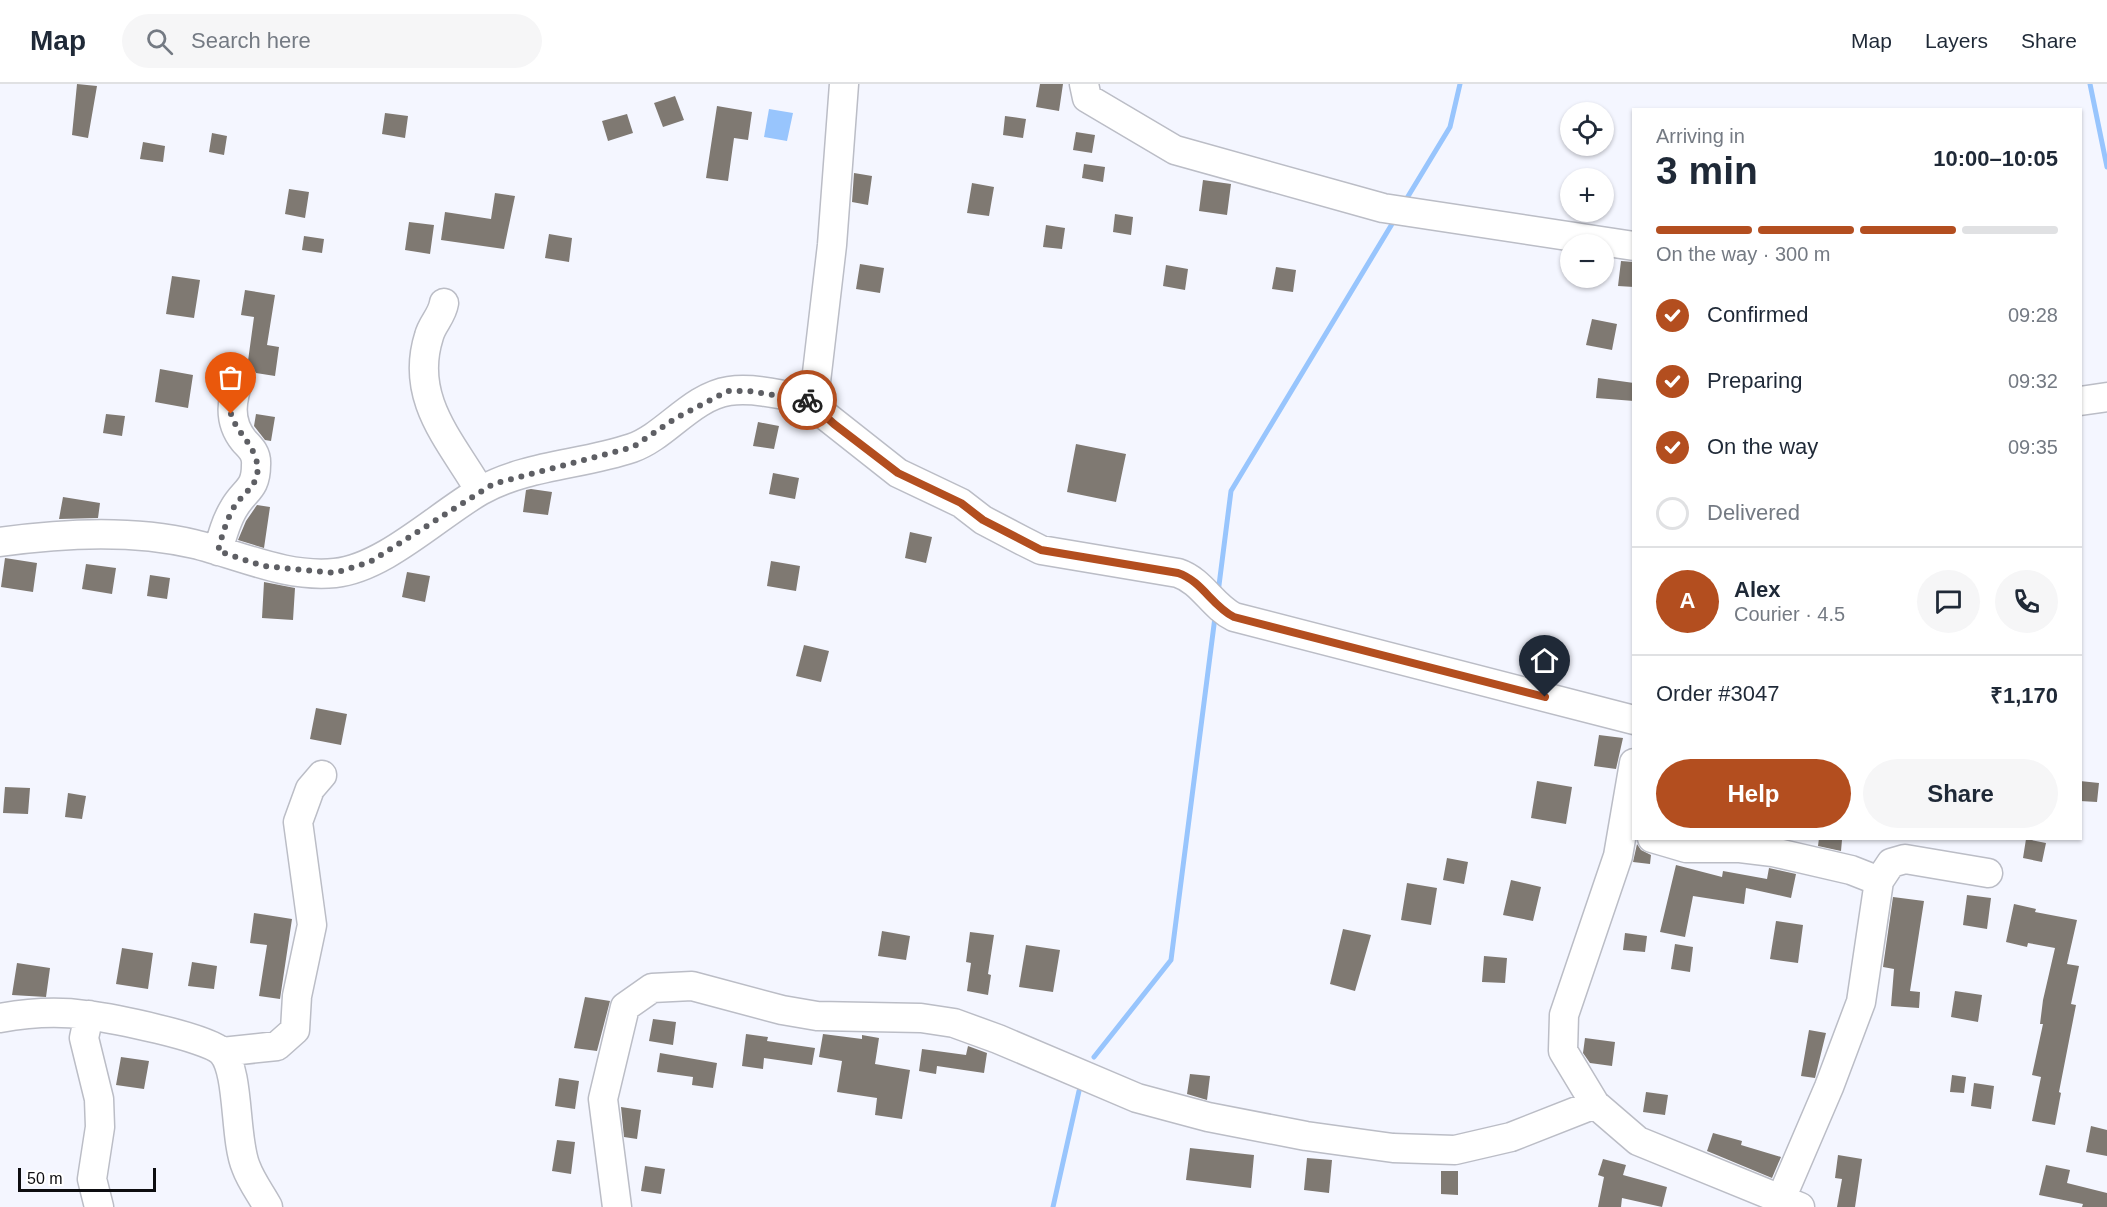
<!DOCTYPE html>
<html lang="en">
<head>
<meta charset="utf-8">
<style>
  :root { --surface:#fff; --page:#f6f6f7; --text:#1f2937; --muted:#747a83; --line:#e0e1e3; --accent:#b34e1f }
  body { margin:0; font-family:Arial,sans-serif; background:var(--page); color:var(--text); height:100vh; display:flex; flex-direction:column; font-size:22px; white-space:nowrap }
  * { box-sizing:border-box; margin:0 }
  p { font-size:20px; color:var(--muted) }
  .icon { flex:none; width:33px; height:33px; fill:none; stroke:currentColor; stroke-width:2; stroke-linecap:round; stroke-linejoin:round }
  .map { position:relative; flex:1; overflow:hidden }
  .side { position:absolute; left:1632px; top:24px; width:450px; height:732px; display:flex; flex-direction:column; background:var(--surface); border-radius:0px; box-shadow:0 2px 4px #0004 }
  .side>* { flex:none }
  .buttons { position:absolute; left:1560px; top:18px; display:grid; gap:12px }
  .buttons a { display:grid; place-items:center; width:54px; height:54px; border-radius:50%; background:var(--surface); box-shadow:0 2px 4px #0004; font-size:30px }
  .scale { position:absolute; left:18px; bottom:15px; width:138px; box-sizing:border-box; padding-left:6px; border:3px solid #0d0d10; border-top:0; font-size:16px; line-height:21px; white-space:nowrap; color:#0d0d10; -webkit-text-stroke:4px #fff; paint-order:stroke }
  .pin { position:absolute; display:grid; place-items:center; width:51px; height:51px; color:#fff; margin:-62px -26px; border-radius:50% 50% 50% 0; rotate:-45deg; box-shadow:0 0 6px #0007 }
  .pin .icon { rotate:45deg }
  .courier { position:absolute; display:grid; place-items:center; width:60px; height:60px; margin:-30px; border:4px solid #b34e1f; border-radius:50%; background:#fff; color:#222; box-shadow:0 2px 8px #0007 }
  .headline em { font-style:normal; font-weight:600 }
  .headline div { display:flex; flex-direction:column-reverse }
  .headline { display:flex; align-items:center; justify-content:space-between; height:102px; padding:0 24px }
  h1 { font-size:39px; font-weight:600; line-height:45px }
  .bar { display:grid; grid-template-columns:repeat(4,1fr); gap:9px 6px; align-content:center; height:72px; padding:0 24px }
  .bar i { height:8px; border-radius:4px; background:var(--line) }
  .bar .active { background:var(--accent) }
  .bar p { grid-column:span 4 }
  .line { display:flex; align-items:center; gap:15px; padding:0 24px; border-top:2px solid var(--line) }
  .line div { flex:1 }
  .round { display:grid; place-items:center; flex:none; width:63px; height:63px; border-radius:32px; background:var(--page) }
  ol { padding:0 24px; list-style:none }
  li { display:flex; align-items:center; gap:18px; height:66px }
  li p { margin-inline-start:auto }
  li .icon { padding:6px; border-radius:50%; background:var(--accent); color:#fff; stroke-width:4 }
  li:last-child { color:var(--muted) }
  li i { width:33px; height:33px; border:3px solid var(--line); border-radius:50% }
  .action { display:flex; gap:12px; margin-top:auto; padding:12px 24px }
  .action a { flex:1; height:69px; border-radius:36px; background:var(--accent); color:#fff; font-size:24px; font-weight:600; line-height:69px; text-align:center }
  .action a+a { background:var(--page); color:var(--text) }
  header { display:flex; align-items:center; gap:36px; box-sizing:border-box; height:84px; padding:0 30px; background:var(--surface); border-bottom:2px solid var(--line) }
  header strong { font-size:28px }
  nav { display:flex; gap:33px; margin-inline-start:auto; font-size:21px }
  .search { width:420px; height:54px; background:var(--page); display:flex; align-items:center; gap:15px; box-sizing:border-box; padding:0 21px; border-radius:33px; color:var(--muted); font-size:22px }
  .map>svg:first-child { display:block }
  .water { fill:#98c5fd }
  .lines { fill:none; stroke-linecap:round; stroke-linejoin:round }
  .stream { stroke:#98c5fd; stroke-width:5 }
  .building { fill:#7f7972 }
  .minor-casing { stroke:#bbbdc6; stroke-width:31 }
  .minor { stroke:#fff; stroke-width:28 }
  .done { stroke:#5e5f64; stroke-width:6; stroke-dasharray:0 10.8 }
  .route { stroke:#b34e1f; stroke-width:8 }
</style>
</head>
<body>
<header>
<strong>Map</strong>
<div class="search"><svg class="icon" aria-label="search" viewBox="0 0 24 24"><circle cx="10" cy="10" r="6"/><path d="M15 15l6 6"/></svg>Search here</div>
<nav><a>Map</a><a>Layers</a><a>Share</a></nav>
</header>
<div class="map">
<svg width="2107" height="1123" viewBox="0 0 2107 1123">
  <rect width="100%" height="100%" fill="#f4f6ff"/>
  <path class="water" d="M769,25L793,29L787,57L764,53Z"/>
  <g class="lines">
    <path class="stream" d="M2090,0L2107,83
      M1404,119L1450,43L1460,0
      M1218,509L1231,407L1395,135
      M1094,973L1171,876L1215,533
      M1053,1123L1079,1007"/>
  </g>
  <path class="building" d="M77,0L97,2L88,54L72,51Z
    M1040,0H1063L1059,27L1036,23Z
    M675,12L684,36L663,43L654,19Z
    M717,22L752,28L748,56L734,54L728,97L706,94Z
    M385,29L408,32L405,54L382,50Z
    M627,30L633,49L608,57L602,37Z
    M1005,32L1026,35L1023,54L1003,51Z
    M1076,48L1095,51L1092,69L1073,66Z
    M212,49L227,52L224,71L209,68Z
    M143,58L165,62L163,78L140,75Z
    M1084,80L1105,83L1103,98L1082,94Z
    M854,89L872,92L868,121L852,118Z
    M1203,96L1231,100L1227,131L1199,127Z
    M972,99L994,103L989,132L967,129Z
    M289,105L309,108L305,134L285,130Z
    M495,109L515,112L504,165L441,156L445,128L491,135Z
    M1115,130L1133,133L1131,151L1113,148Z
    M409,138L434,141L430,170L405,166Z
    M1046,141L1065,144L1062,165L1043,163Z
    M549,150L572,154L569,178L545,174Z
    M304,152L324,155L322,169L302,166Z
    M1621,177L1634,178V203L1618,202Z
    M860,180L884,184L880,209L856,205Z
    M1166,181L1188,185L1185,206L1163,202Z
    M1276,183L1296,186L1293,208L1272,205Z
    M172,192L200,196L194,234L166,230Z
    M245,206L275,211L267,261L279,263L275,292L256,289L248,277L254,233L241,231Z
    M1592,235L1617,240L1612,266L1586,261Z
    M160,285L193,291L188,324L155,318Z
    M1598,294L1634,299V317L1596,314Z
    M106,330L125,332L122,352L103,349Z
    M256,330L275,333L271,357L265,356L254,342Z
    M758,338L779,342L774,365L753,362Z
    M1076,360L1126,370L1116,418L1067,408Z
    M773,389L799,394L795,415L769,410Z
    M531,405L552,408L548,431L523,428L526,406Z
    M63,413L100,419L98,434L59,435Z
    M257,421L270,423L264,464L238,456L246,437Z
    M910,448L932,453L926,479L905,474Z
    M5,474L37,479L33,508L1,503Z
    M771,477L800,482L796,507L767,502Z
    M86,480L116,484L112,510L82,505Z
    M407,488L430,492L425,518L402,513Z
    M150,491L170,494L167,515L147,512Z
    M264,498L295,504L293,536L262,534Z
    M804,561L829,567L821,598L796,592Z
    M316,624L347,630L341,661L310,655Z
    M1599,651L1623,654L1616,685L1594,682Z
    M1537,697L1572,703L1566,740L1531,734Z
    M2080,697L2099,699L2097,718L2080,717Z
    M5,703L30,704L28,730L3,729Z
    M68,709L86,712L82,735L65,733Z
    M1819,754L1842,756L1841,767L1818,762Z
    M2026,755L2046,759L2042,778L2023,774Z
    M1637,760L1641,766L1651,771L1650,780L1633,778Z
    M1447,774L1468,778L1464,800L1443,796Z
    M1676,781L1722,793L1723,787L1767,795L1769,784L1796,790L1791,814L1746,804L1744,820L1693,812L1685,853L1660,848Z
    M1511,796L1541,803L1533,837L1503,831Z
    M1407,799L1437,804L1431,841L1401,836Z
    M1967,811L1991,814L1987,845L1963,841Z
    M1893,813L1924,817L1910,907L1920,908L1919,924L1891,922L1894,885L1883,883Z
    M2014,820L2036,825L2035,828L2077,836L2067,880L2079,882L2071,920L2076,921L2059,1008L2061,1009L2055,1041L2032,1037L2041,993L2032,991L2043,940H2040L2043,916L2055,864L2028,859L2027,863L2006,858Z
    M254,829L292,835L280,915L259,912L267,861L250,859Z
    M1776,837L1803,841L1798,879L1770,875Z
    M1343,845L1371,851L1355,907L1330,900Z
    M882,847L910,852L906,876L878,872Z
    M970,848L994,851L988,890L991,891L988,911L967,907L971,879L966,878Z
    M1625,849L1647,852L1645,868L1623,866Z
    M1675,860L1693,863L1690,888L1671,885Z
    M1026,861L1060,866L1053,908L1019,903Z
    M122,864L153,869L148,905L116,900Z
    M1484,872L1507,874L1505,899L1482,898Z
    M192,878L217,882L214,905L188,902Z
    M17,879L50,884L46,913L12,911Z
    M1955,907L1982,911L1978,938L1951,933Z
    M585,913L610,917L597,967L574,964Z
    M653,935L676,938L673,961L649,957Z
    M1809,946L1826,949L1815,994L1801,992Z
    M746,950L768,953L767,957L815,964L812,981L764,974L763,985L742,982Z
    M823,950L862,955V951L879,954L875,980L910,986L902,1035L875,1031L877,1014L837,1008L842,977L819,973Z
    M1585,954L1615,958L1612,982L1590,979L1583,969Z
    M968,962L987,969L984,989L937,982L936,990L919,987L922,965L966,971Z
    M660,969L717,979L713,1004L692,1001L693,993L657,988Z
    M121,973L149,977L144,1005L116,1001Z
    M1190,990L1210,992L1207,1016L1187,1010Z
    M1952,991L1966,993L1964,1009L1950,1008Z
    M559,994L579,997L575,1025L555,1022Z
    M1974,999L1994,1002L1991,1025L1971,1022Z
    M1646,1008L1668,1011L1665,1031L1643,1028Z
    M621,1023L641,1026L637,1055L624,1053Z
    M2091,1042L2107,1046V1072L2086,1068Z
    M1713,1049L1742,1057L1741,1061L1781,1073L1772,1094L1707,1067Z
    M557,1056L575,1058L571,1090L552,1087Z
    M1190,1064L1254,1071L1251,1104L1186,1096Z
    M1838,1071L1862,1075L1855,1123H1837L1842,1095L1835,1094Z
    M1307,1074L1332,1076L1329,1109L1304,1106Z
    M1603,1075L1626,1081L1623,1091L1667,1103L1662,1123L1622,1114L1621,1123H1598L1604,1093L1598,1091Z
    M2046,1081L2070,1086L2067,1099L2107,1109V1123H2082L2083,1120L2039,1111Z
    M645,1082L665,1085L661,1110L641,1107Z
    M1441,1087H1458V1111L1441,1110Z"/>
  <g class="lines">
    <defs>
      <path id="minor" d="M844,0L832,161L815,306L822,329L898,389L961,419L983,436L1023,457L1041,466L1178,489C1202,497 1212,522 1234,533L1634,636
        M1084,0L1087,14L1175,66L1383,124L1634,162
        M444,219C442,232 432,240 429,252C409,315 451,357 480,407
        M2080,317L2107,313
        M0,458C63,449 131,445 194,460C240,471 286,494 335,489C384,484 437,432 480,407C526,381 582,381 632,364C666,352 691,313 729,307C757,303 791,313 819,318
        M218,467C222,452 226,437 234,424C245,405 256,406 256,381C257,370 251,364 244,357C227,336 232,315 240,291
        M1634,679L1618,772L1564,931L1563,967L1595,1020L1638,1057L1800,1123
        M1652,754L1686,764H1740L1773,768L1851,786L1879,797
        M89,931L84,954L99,1015L100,1043L92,1095L99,1123
        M0,934C27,929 59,927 86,931C111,934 207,953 222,968C240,987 234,1055 246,1083C251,1097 261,1110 268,1123
        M222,968L277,962L295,946L297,912L312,841L298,738L310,705L322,691
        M1781,1115L1829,1003L1861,918L1879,797L1891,779L1905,775L1988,789
        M617,1123L603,1015L625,923L652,904L692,902L782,926L817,932L921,934L954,939L998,955L1137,1014L1208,1033L1306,1052L1393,1064L1455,1066L1511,1053L1595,1020"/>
    </defs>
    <use href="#minor" class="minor-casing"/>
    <use href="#minor" class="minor"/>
  </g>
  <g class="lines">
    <path class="done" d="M231,330C236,347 251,358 256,375C263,400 245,406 234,423C226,437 222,452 218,467L263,482L335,489L370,478L493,400L633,363L676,334L728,307H748L807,316"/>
    <path class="route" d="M807,316L819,318L822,329L834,340L898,389L961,419L983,436L1041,466L1178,489C1202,497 1212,522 1234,533L1545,613"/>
  </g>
</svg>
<div class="buttons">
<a><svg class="icon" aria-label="locate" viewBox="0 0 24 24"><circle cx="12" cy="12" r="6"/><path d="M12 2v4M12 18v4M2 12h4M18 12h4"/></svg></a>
<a>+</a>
<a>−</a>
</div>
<div class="scale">50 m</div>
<div class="pin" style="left:231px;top:330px;background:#ea580c"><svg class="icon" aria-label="bag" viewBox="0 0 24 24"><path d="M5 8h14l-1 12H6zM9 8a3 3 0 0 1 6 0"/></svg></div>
<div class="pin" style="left:1545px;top:613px;background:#1f2937"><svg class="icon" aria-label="home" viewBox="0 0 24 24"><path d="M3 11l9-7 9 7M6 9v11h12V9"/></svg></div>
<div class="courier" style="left:807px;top:316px"><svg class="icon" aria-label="bike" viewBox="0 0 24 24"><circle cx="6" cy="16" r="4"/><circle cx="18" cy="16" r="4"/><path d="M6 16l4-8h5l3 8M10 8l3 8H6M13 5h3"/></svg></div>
<section class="side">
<div class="headline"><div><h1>3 min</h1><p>Arriving in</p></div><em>10:00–10:05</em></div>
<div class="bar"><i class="active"></i><i class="active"></i><i class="active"></i><i></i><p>On the way · 300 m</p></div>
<ol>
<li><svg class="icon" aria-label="check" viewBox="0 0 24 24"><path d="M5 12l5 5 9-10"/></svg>Confirmed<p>09:28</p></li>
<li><svg class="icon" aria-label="check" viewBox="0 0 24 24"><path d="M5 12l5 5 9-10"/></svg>Preparing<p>09:32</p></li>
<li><svg class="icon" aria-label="check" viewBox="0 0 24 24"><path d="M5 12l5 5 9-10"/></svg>On the way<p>09:35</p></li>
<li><i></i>Delivered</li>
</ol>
<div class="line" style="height:108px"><b class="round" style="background:var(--accent);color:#fff">A</b><div><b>Alex</b><p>Courier · 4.5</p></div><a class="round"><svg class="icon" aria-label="chat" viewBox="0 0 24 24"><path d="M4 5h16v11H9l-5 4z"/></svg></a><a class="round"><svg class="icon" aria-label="phone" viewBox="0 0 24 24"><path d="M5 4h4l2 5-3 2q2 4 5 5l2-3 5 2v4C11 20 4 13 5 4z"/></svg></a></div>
<div class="line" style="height:78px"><div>Order #3047</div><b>₹1,170</b></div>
<div class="action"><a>Help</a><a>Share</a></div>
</section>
</div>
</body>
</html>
